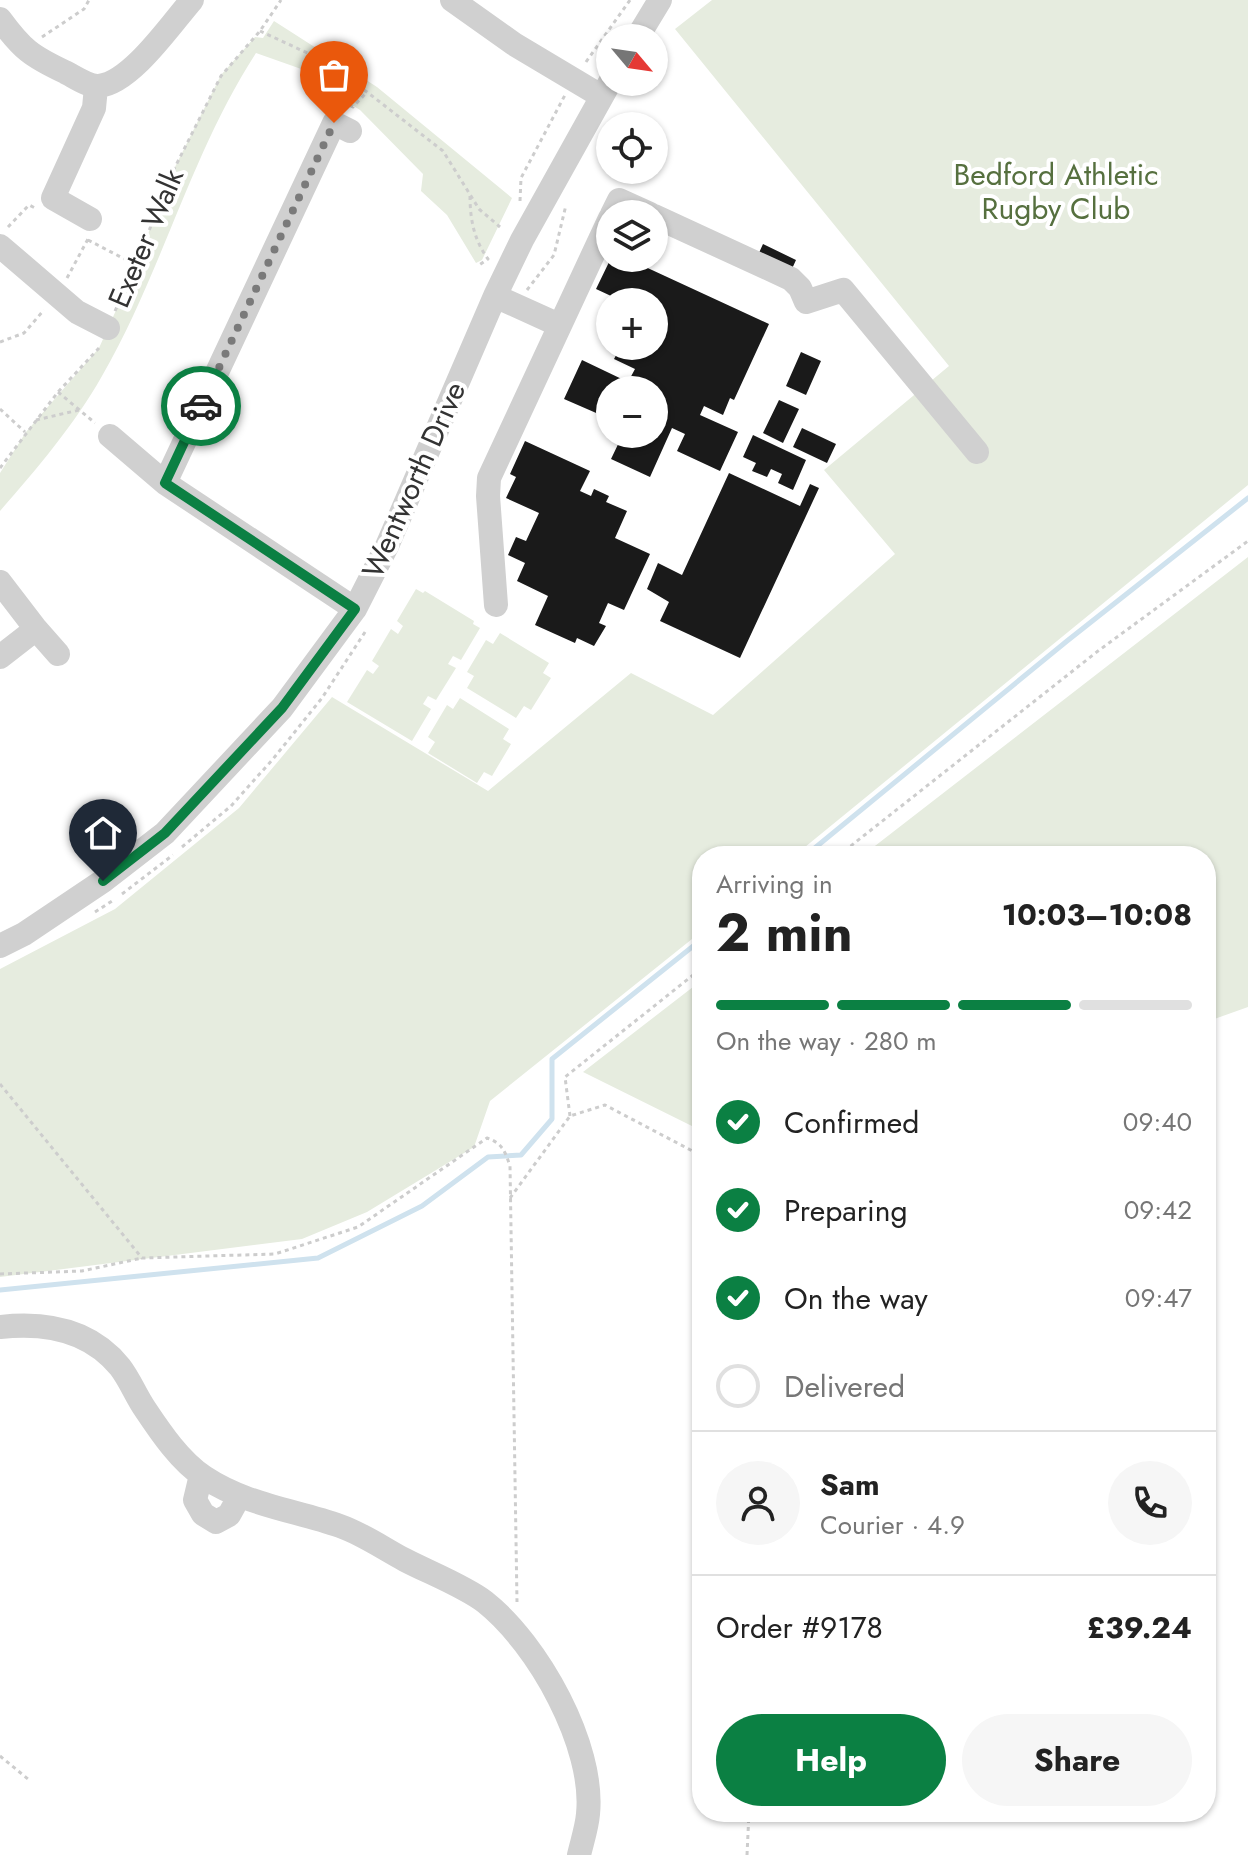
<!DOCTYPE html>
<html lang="en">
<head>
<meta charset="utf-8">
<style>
  :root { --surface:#fff; --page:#f6f6f6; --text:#222; --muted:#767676; --line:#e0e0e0; --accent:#0b8043 }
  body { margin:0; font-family:Jost,sans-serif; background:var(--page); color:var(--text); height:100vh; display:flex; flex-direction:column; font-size:30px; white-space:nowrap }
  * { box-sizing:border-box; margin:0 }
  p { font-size:26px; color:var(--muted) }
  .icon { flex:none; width:44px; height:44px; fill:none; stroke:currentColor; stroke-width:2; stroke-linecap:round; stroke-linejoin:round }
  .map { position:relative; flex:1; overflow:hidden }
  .sheet { position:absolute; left:692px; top:846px; width:524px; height:976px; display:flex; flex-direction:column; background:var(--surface); border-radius:32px; box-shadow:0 2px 6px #0004 }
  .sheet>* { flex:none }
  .needle { width:52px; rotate:119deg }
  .tools { position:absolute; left:596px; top:24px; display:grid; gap:16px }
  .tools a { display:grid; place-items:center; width:72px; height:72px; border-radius:50%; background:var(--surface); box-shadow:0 2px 6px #0004; font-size:40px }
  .pin { position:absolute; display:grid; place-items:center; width:68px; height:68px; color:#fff; margin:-82px -34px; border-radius:50% 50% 50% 0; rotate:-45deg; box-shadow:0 0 8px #0007 }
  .pin .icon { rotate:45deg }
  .courier { position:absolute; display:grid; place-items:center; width:80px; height:80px; margin:-40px; border:6px solid #0b8043; border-radius:50%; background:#fff; color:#222; box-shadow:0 2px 10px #0007 }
  .summary em { font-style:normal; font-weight:700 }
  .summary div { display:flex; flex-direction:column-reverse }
  .summary { display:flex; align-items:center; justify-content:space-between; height:136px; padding:0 24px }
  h1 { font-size:52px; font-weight:700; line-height:60px }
  .bar { display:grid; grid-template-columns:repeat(4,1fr); gap:12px 8px; align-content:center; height:96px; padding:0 24px }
  .bar i { height:10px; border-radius:6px; background:var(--line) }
  .bar .on { background:var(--accent) }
  .bar p { grid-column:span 4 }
  .line { display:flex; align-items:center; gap:20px; padding:0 24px; border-top:2px solid var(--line) }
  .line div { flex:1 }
  .round { display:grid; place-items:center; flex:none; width:84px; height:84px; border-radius:42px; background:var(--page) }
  ol { padding:0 24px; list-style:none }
  li { display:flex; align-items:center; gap:24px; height:88px }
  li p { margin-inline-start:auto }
  li .icon { padding:8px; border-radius:50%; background:var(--accent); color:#fff; stroke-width:4 }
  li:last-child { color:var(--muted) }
  li i { width:44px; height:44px; border:4px solid var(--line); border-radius:50% }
  .action { display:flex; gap:16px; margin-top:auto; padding:16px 24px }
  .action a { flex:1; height:92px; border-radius:48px; background:var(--accent); color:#fff; font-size:32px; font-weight:700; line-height:92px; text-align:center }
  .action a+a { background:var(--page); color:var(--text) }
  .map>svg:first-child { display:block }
  .green { fill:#e6ecdf }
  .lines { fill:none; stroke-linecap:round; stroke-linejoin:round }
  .stream { stroke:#cfe2ee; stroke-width:5 }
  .building { fill:#1a1a1a }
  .path { stroke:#cdcdcd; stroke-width:3; stroke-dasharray:4 4; stroke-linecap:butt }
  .minor { stroke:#d0d0d0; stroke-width:24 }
  .done { stroke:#7a7a7a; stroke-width:8; stroke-dasharray:0 14.4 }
  .route { stroke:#0b8043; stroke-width:10 }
  .labels { text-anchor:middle; stroke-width:8; stroke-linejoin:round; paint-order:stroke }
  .park-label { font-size:30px; fill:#56703f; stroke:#fff }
  .street-label { font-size:30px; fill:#333; stroke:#fff }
</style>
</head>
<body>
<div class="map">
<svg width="1248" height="1855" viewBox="0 0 1248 1855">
  <rect width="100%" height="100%" fill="#fff"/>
  <path class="green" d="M712,0H1248V485L794,856H702V931L490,1101L474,1147L367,1212L302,1239L0,1277V969L115,909L239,808L332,697L488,791L631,673L713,715L895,554L824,470L949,366L675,29Z
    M274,21L377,87L512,198L482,260L476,263L447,215L421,191L423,174L360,110L336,95L338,82L256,53C191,153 162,272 102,376C75,424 36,470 0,511V473L26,432L99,348L136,266L167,183L221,75L255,37L263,38Z
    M1248,557V1007L1206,1022V856H862Z
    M416,589L423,593L425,591L474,621L473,624L480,628L461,660L453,656L448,664L456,668L436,700L428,696L423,704L431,709L412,741L347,702L367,670L373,674L379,666L372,661L391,629L398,634L403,626L397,621Z
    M500,633L549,663L543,673L551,678L531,710L524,706L516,718L467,688L474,676L467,672L486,640L493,644Z
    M460,698L509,729L503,739L511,744L492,776L484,772L477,783L428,753L435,742L428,737L447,705L453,709Z
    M702,980V1131L583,1072Z"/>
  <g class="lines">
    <path class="stream" d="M805,856L1067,641L1248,498
      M0,1290L318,1258L422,1206L488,1157L521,1155L552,1119V1059L702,939"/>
  </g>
  <path class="building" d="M763,244L796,260L791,271L758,255Z
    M611,258H626L769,324L734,400L730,398L723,415L704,406L700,415L738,432L720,471L677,451L685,434L672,428L650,477L611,459L623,434H654V390H610V419L564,399L582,360L628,382L635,369L614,359L621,346H654V326L658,318L654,316V302H624L596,289Z
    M801,352L821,361L806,395L786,386Z
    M779,400L799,409L783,443L763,433Z
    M802,428L836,444L827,463L793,447Z
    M753,435L806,460L793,490L778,483L782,474L771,469L767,477L752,471L756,463L743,457Z
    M525,441L590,471L580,491L591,496L594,489L609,496L606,502L627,511L615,538L650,554L624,610L608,603L599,623L606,626L594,646L577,638L575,643L535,625L548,596L517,581L525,563L508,555L516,537L526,541L539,513L506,498L516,477L510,474Z
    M729,473L800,506L810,484L819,488L740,658L660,621L669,602L647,589L658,563L682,575Z"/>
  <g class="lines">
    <path class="path" d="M260,31L316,57L367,92L443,151L479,209L500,227
      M42,37L84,9L89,0
      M586,62L630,0
      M344,105L345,103L353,107L367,92
      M470,196C470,219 474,240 488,259L479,265
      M520,201L521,178L565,95
      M8,227L29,205L35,208
      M88,240L136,265
      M67,278L88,239
      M527,290L554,255L566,205
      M115,311L136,265L168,181L221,76L260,31L281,0
      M0,342L24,333L44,310
      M58,392L95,423
      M0,409L25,432
      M36,420L79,410
      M0,468L58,392L99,348
      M182,847L231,806L273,759L322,698L367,629
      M838,856L1098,651L1248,541
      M122,894L173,855
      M95,912L112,901
      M0,1084L142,1258L275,1254L358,1227L487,1138C502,1143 505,1151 510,1166L517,1602
      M570,1116L565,1077L702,968
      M510,1198L570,1116L605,1105L702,1156
      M0,1274L82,1271L142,1258
      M0,1756L28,1779
      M747,1855L749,1812"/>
    <path class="minor" d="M452,0L514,44L601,96
      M0,19C22,49 31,56 65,72C75,77 89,87 99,86C131,83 171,24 192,0
      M637,38L660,0
      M350,131L334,123L165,483L355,609
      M612,214L619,200L650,214
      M654,216L791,279L800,288L806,302L843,290L977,452
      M90,219L53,198L94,108L96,87
      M0,246L77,312L108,328
      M495,296L559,325
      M110,436L165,483
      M0,582L36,629L0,657
      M496,605L488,496L489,478L610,218
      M36,629L58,654
      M0,946L24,934L103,881L165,833L282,708L355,609L387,546L495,296L522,240L610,82
      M0,1327C45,1322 90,1330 120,1367C130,1380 136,1396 145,1409C161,1433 180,1461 204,1477C246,1505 294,1510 340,1526C363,1534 384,1549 405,1560C430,1573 464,1586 485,1602C538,1644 595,1746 588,1814C587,1827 582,1842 579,1855
      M201,1475L195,1500L203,1514L216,1522L229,1515L239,1497"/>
  </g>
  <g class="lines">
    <path class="done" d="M201,406L334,123"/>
    <path class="route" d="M103,881L165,833L282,708L355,609L165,483L201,406"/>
  </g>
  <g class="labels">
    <g class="park-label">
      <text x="1056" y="185">Bedford Athletic<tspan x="1056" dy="34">Rugby Club</tspan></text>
    </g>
    <g class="street-label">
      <text transform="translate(146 238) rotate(-67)" y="10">Exeter Walk</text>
      <text transform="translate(414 480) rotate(-66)" y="10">Wentworth Drive</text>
    </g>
  </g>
</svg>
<div class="tools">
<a><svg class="needle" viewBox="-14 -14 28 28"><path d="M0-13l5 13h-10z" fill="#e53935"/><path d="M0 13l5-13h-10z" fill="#767676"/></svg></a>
<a><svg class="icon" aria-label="locate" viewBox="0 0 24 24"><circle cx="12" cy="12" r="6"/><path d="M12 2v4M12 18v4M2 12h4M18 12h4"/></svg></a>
<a><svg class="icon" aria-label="layers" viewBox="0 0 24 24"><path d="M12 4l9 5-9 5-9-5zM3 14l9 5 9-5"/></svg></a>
<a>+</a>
<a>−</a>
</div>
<div class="pin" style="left:334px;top:123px;background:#ea580c"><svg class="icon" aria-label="bag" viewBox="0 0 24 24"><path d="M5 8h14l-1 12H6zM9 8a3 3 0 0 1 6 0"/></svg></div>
<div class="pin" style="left:103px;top:881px;background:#1f2937"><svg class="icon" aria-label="home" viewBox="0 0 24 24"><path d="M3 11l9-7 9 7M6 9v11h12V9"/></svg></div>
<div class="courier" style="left:201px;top:406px"><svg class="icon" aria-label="car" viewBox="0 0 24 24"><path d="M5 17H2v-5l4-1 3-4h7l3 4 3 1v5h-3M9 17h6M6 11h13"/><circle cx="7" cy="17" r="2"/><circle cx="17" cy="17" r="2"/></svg></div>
<section class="sheet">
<div class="summary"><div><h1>2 min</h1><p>Arriving in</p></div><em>10:03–10:08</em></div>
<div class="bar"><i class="on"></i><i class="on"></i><i class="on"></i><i></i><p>On the way · 280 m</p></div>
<ol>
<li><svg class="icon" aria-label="check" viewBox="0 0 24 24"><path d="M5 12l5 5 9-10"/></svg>Confirmed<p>09:40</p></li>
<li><svg class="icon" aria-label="check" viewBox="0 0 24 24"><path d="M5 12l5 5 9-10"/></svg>Preparing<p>09:42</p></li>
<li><svg class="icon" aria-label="check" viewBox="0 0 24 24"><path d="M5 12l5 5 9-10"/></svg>On the way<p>09:47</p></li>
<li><i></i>Delivered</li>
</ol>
<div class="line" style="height:144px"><a class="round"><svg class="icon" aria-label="person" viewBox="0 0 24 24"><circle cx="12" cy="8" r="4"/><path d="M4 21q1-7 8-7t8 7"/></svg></a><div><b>Sam</b><p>Courier · 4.9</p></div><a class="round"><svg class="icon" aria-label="phone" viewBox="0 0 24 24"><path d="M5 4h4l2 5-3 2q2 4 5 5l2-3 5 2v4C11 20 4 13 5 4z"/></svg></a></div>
<div class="line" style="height:104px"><div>Order #9178</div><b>£39.24</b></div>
<div class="action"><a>Help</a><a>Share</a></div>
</section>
</div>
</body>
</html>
